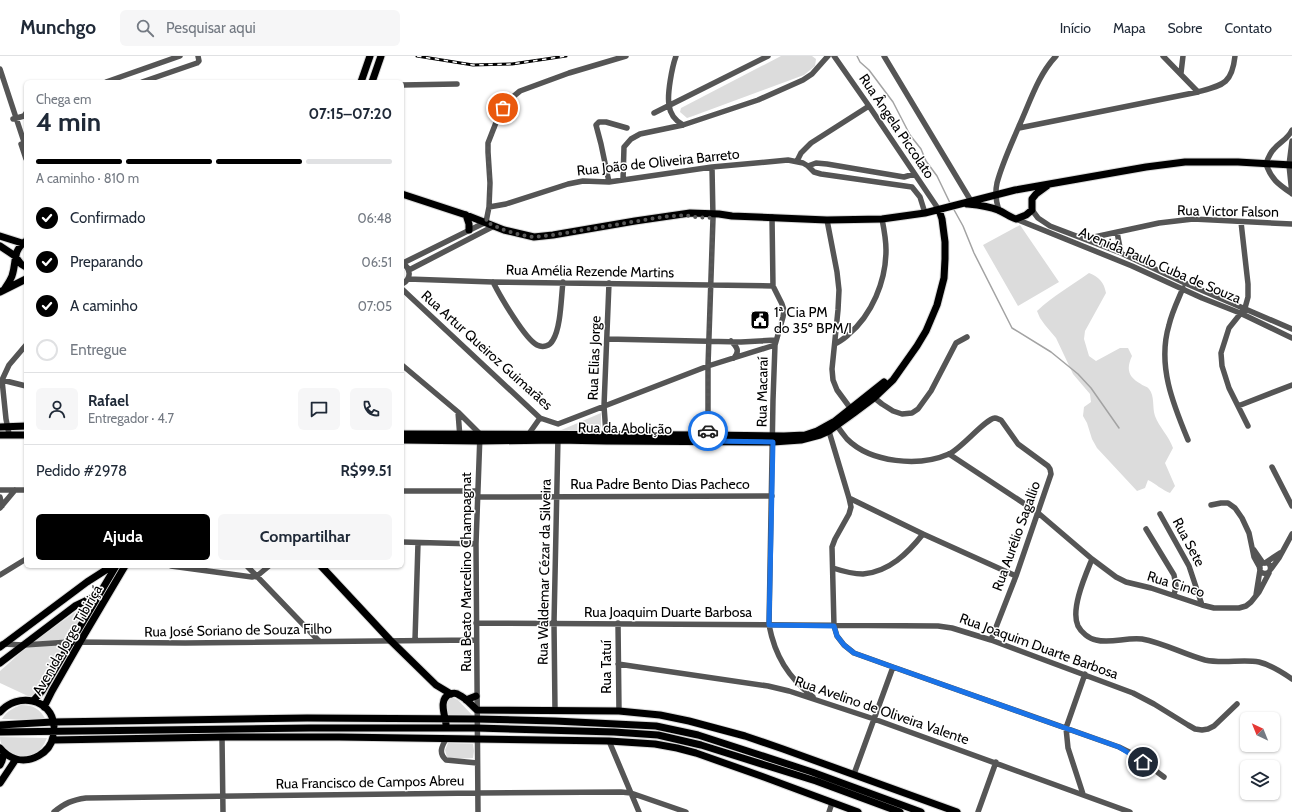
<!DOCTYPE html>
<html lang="pt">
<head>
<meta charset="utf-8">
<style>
  :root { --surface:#fff; --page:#f6f6f7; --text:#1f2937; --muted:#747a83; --line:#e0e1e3; --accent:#000 }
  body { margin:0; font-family:Cabin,sans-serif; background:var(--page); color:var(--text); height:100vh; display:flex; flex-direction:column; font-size:15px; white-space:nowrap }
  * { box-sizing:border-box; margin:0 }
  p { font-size:13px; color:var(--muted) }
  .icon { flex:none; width:22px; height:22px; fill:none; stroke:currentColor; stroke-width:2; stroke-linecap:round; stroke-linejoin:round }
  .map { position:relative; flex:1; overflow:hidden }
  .drawer { position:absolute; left:24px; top:24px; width:380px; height:488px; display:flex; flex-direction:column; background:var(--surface); border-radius:6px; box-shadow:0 1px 3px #0004 }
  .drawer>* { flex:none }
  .needle { width:26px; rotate:317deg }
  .buttons { position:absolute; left:1240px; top:656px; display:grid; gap:8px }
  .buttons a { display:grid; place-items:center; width:40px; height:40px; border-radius:6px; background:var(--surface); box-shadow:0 1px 3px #0004; font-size:20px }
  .pin { position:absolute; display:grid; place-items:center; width:34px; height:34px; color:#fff; margin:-17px; border:2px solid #fff; border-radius:50%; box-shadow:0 1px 4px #0007 }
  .courier { position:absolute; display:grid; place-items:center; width:40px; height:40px; margin:-20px; border:3px solid #1a73e8; border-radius:50%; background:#fff; color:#222; box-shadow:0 1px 5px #0007 }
  .overview em { font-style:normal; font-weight:700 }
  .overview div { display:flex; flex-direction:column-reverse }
  .overview { display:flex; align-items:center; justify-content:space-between; height:68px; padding:0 12px }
  h1 { font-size:26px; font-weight:700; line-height:30px }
  .bar { display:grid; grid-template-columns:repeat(4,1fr); gap:6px 4px; align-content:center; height:48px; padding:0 12px }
  .bar i { height:5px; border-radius:3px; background:var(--line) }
  .bar .selected { background:var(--accent) }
  .bar p { grid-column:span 4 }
  .line { display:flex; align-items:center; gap:10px; padding:0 12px; border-top:1px solid var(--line) }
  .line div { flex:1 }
  .round { display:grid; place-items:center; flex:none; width:42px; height:42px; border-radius:6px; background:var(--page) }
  ol { padding:0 12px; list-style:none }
  li { display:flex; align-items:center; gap:12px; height:44px }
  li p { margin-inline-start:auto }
  li .icon { padding:4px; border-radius:50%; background:var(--accent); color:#fff; stroke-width:4 }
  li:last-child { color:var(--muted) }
  li i { width:22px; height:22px; border:2px solid var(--line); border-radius:50% }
  .primary-button { display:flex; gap:8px; margin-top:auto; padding:8px 12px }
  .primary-button a { flex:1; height:46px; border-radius:6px; background:var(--accent); color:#fff; font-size:16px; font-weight:700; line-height:46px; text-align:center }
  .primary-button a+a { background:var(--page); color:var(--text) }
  header { display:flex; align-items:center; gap:24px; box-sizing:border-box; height:56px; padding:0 20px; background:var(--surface); border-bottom:1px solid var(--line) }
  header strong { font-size:19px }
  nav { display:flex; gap:22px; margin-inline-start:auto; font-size:14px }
  .search { width:280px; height:36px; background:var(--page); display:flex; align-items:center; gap:10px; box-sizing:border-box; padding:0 14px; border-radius:6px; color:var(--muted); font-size:15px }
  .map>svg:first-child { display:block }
  .green { fill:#dcdcdc }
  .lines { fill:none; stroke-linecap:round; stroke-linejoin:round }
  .stream { stroke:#a3a3a3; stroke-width:1.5 }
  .major-casing { stroke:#dbdbdb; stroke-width:9 }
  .minor { stroke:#555; stroke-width:5.5 }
  .major { stroke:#000; stroke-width:7 }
  .rail-casing { stroke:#000; stroke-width:3 }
  .rail { stroke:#fff; stroke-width:1.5; stroke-dasharray:4.5; stroke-linecap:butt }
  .done { stroke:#595959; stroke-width:4; stroke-dasharray:0 7.2 }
  .route { stroke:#1a73e8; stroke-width:5 }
  .labels { text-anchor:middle; stroke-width:3; stroke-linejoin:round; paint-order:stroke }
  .street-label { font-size:14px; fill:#000; stroke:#fff }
  .poi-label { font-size:14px; fill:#000; stroke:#fff; text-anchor:start }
</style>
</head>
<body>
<header>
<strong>Munchgo</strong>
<div class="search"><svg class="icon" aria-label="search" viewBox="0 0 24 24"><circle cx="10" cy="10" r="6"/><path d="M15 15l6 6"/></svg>Pesquisar aqui</div>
<nav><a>Início</a><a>Mapa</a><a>Sobre</a><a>Contato</a></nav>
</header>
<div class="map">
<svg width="1292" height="756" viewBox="0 0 1292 756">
  <rect width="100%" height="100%" fill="#fff"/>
  <path class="green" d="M781,0H812L816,3L815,10L804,19L693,60L687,62L680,56L681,52Z
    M1020,169L1059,226L1018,250L983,189Z
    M1089,217C1099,221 1104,226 1106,237L1085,275L1084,283L1089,300L1096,305L1120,292H1128L1132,300C1126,313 1128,321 1141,328C1143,330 1147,330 1149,333C1155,340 1152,351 1155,360C1159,371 1169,380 1173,392L1165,407L1175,430L1170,437C1162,434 1156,428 1148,424L1145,432L1137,435L1097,392L1092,383L1087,367L1083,360L1084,351L1091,346L1090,338L1073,318L1056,282L1045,269L1040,262L1037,255C1053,240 1071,230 1089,217Z
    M601,357V378L561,379L559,375Z
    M78,554H82L83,557L35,637L30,641L0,627V615L28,590Z
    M452,641L458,644L473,660L446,659L448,643Z
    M21,649C34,649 40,653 46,664L2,663C7,655 13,652 21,649Z
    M0,681L47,682C44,689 41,695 33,698C20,704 0,697 0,681Z
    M448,687L473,688L474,695L473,702L454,703L447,701L445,694Z"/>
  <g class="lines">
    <path class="stream" d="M857,0L860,6L869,14L893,46L910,79L921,93L926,105L937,120L951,149
      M953,152L963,170L974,197L1012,272L1051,296L1078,318L1091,332L1119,372"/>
    <defs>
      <path id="major" d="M361,26L370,0
        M372,26L381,0
        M402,138L466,159L504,174L534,181L553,179L635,165L690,157L719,158L732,160L827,164L882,163L925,157L1015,134L1146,111L1185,106H1238L1292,109
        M967,148C977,149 988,150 998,154C1005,157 1010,161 1016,163L1026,159L1032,154V143L1036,138L1047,130
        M466,159L469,168V174
        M0,180L22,187
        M0,190L15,200L21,208L26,211
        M4,234C7,229 10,225 12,220C17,205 12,195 26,185
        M0,236L26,223
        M0,371L26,370
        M402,378L708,379L784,380L805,379L817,375L835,365L884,326
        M0,379H26
        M402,384L479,385L558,384L606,385L773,386L801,384L820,379L829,375L854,357L874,342L893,324L917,290L926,275L937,249L944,222L945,203V186L942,163L939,154
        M321,510L390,584L436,629L451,638
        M0,591L87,526L112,510
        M0,607L75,550L98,539
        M466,644L476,640
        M33,645L42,635L116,510
        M44,651L52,635L80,586L125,510
        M0,656C17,636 52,642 54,670
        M446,668C445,659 438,643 450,638C453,637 457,637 459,639C466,642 471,649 477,654L619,655L660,659L689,665L745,680L783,693L957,756
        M0,669L53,666L307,662L477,663L555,665L656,670L698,679L812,716L921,756
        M0,676L310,672H477L614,676L658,679L701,689L816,725L900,756
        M53,684L222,681H339L609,685L655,688L677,692L696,697L761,720L858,756
        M0,692C4,697 9,701 16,703C31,707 50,697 53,681
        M0,709L2,705L4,697
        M0,727L16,703"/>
    </defs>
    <use href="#major" class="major-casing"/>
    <path class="minor" d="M676,0C672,11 667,38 669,49C670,58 676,65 683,69
      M834,0L869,50L939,154
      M884,0L971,145
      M1163,0L1198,36
      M0,13L26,92
      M1181,17L1183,0
      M106,26L180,0
      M142,26L197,7L199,5L198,0
      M402,29L457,28
      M654,57L768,0
      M13,63L24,60L26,57
      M1019,72L1198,36C1223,29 1232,28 1235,0
      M21,88L26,103
      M797,105L801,97L811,87L869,50
      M808,110L816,107L827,108L904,121L914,118
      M623,124L624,91L631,83L640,78L683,69L758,44L803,24L812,18L828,0
      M609,126L601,88L596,69L599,66H606L627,72
      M1291,137C1278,128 1271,123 1266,108C1268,102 1270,97 1274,93C1280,86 1288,83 1292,74
      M1292,138L1289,109L1292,85
      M489,151L506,148L568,128L583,125L609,126L712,111L788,104L803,107L808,110L814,116L821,118L912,131L920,141L925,157
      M1032,154L1038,162L1050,170L1121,197L1185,227L1292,273
      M999,155C996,146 995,136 997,127C1002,108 1011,89 1019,70C1030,46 1038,19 1056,0
      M772,161L773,230L782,248L784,254L783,261L775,289L773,344L769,569C775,600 788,621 813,641
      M1016,163L1132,210L1202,242L1240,257L1292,282
      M827,164L837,216L839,234L838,254L832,313L833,324L837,334L851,353
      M1241,166L1248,228V241L1245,252L1229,272L1221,297L1222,310L1229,332L1248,370
      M1117,176L1121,197
      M1085,183L1159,167L1193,163L1292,168
      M402,207C411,212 412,223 402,228
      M403,207L486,166L489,151L490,127L488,96V87L497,64L509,44L520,35L569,17L626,0
      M409,214L494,170
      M408,223L493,226L773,230
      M493,226C500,240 525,283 537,289C543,292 550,290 553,284C561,271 561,242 563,226
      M1183,232C1178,244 1172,256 1169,269C1157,309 1173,348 1188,384
      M402,233L540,362L558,368L708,310L775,289
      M607,283L741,286L775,284
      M731,285C737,291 740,295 734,302
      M835,288C840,285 844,283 848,279C872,259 886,225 886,194C886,184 884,173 882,163
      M402,309L458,356L480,378L476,488L478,756
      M2,324L26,330
      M872,340L882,348L893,355L902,358L912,357L918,353L931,335L956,287L967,281
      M1238,350L1292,329
      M458,356L460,382
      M835,366C838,372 843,378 847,383C871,407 919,411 949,398C962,392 985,363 995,362C997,362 998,363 1001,364L1018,388L1048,410L1050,413L1051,418L1016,520L991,584
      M828,372L849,442L851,451L849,458L835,483L832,491L834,570L837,580L844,589L854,597L893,611L1119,691L1133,698L1164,721
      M9,378L6,363L2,324L9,309L26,289
      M606,378L604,350L609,227
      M528,379L540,362
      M708,383V310L713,162L712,111
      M949,398L1037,456L1092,503L1116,521L1126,526L1151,532L1202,549L1214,552H1239L1246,550L1251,546L1259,536L1269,517
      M1272,411L1292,450
      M0,434H26
      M402,435H477
      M0,441L2,450
      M477,441L772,440
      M849,442L923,478L1016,520
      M1211,449L1221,447H1228L1235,452L1242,462L1249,477L1254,501L1260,512
      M0,452L15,434
      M1160,458L1189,510L1202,549
      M1146,473L1174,519L1176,530L1174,539
      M402,486L476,488
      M1254,494L1263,507
      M1092,503C1086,518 1070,553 1078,570C1081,576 1089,583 1096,584C1111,588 1126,581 1142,583C1164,587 1183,598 1205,604C1223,608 1242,603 1259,606C1271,609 1282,616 1292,623
      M1259.5 512a5.5 5.5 0 1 1 11 0a5.5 5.5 0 1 1-11 0Z
      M1265,507L1280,497
      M171,510L252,521L257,520L269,510
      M247,510L319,585
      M833,512C842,515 853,518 863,518C889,516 908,497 923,478
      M1271,513L1279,502L1292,478
      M0,519L26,503
      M1256,539L1260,514
      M476,567L938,570L952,572L991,584L1133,637L1154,648L1188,669L1195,673L1202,674L1208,673L1214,670L1237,648
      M618,567L619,655
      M415,584L418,487
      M2,588L24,589L70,586L185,587L476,584
      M618,608L768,630L789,635L874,663L1130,756
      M555,654L554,567L558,381
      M222,681L223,756
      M446,683C442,690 438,697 446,704L477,707
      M609,685L639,756
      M854,718L893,611
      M1083,738L1068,692L1066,672L1085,618
      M54,756C65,747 72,744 86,742L478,737L621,736L631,737L686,756
      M829,756L832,747
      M978,756L996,706"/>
    <use href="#major" class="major"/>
    <defs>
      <path id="rail" d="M417,0L473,9L512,8L566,0"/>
    </defs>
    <use href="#rail" class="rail-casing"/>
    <use href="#rail" class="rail"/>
  </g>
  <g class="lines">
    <path class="done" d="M503,52L488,87V96L490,126L489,151L486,166L504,174L521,179L534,181L553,179L662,161L686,159L693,161L713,162L708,310V375"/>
    <path class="route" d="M708,375V385L773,386L769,569L834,570L837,580L844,589L854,597L893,611L1119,691L1143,706"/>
  </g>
  <defs>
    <symbol id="civic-square" viewBox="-11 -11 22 22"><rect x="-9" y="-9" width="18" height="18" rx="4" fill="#000" stroke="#fff"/><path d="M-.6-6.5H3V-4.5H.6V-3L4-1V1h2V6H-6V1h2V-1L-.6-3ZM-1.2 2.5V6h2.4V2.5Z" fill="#fff"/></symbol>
  </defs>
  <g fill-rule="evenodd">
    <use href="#civic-square" x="749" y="253" width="22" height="22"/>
  </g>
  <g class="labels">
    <g class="street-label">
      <text transform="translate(897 70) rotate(56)" y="5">Rua Ângela Piccolato</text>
      <text transform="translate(658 106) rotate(-6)" y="5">Rua João de Oliveira Barreto</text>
      <text transform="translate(1228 155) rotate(1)" y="5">Rua Victor Falson</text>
      <text transform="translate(1160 209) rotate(23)" y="5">Avenida Paulo Cuba de Souza</text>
      <text transform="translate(590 215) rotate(1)" y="5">Rua Amélia Rezende Martins</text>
      <text transform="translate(487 294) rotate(42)" y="5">Rua Artur Queiroz Guimarães</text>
      <text transform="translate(594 302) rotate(-88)" y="5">Rua Elias Jorge</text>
      <text transform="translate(762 336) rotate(-89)" y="5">Rua Macaraí</text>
      <text transform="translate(625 372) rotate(1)" y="5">Rua da Abolição</text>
      <text x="660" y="433">Rua Padre Bento Dias Pacheco</text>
      <text transform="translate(1016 480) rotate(-70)" y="5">Rua Aurélio Sagallio</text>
      <text transform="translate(1189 486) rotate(62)" y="5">Rua Sete</text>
      <text transform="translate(466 516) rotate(-90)" y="5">Rua Beato Marcelino Champagnat</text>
      <text transform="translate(544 516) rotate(-89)" y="5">Rua Waldemar Cézar da Silveira</text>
      <text transform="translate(1176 528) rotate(17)" y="5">Rua Cinco</text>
      <text x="668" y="561">Rua Joaquim Duarte Barbosa</text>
      <text transform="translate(238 574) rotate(-1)" y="5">Rua José Soriano de Souza Filho</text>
      <text transform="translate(67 584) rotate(-60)" y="5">Avenida Jorge Tibiriçá</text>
      <text transform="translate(1039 590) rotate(20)" y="5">Rua Joaquim Duarte Barbosa</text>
      <text transform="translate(606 611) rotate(-90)" y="5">Rua Tatuí</text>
      <text transform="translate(882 654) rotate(19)" y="5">Rua Avelino de Oliveira Valente</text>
      <text transform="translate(370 726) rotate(-1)" y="5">Rua Francisco de Campos Abreu</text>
    </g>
    <g class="poi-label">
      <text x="774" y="261">1ª Cia PM<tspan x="774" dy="16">do 35º BPM/I</tspan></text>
    </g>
  </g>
</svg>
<div class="buttons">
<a><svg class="needle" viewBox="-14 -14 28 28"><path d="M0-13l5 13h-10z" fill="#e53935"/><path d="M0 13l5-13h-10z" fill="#747a83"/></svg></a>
<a><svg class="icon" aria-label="layers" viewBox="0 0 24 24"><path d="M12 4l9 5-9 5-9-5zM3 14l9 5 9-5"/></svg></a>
</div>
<div class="pin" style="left:503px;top:52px;background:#ea580c"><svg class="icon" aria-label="bag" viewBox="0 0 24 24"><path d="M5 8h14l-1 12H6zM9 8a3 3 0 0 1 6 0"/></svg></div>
<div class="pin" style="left:1143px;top:706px;background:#1f2937"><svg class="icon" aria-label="home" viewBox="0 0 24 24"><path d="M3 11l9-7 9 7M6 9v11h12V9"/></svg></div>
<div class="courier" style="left:708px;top:375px"><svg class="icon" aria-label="car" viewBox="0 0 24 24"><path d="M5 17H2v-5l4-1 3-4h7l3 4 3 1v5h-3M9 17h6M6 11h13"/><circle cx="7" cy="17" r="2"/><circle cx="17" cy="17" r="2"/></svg></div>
<section class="drawer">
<div class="overview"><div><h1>4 min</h1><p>Chega em</p></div><em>07:15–07:20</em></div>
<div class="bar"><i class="selected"></i><i class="selected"></i><i class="selected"></i><i></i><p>A caminho · 810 m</p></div>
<ol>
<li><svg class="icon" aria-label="check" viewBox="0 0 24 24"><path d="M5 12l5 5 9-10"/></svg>Confirmado<p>06:48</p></li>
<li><svg class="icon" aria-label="check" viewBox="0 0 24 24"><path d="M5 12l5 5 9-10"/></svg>Preparando<p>06:51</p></li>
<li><svg class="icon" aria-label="check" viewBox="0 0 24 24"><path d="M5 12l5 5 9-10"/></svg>A caminho<p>07:05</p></li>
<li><i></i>Entregue</li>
</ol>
<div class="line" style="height:72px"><a class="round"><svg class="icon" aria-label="person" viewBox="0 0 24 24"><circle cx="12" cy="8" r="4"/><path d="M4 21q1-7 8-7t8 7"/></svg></a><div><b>Rafael</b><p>Entregador · 4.7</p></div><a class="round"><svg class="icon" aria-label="chat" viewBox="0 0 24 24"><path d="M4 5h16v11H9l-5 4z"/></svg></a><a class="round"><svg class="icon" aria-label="phone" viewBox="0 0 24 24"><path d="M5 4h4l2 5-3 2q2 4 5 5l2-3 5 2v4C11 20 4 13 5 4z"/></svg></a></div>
<div class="line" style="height:52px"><div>Pedido #2978</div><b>R$99.51</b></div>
<div class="primary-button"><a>Ajuda</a><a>Compartilhar</a></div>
</section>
</div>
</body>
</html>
